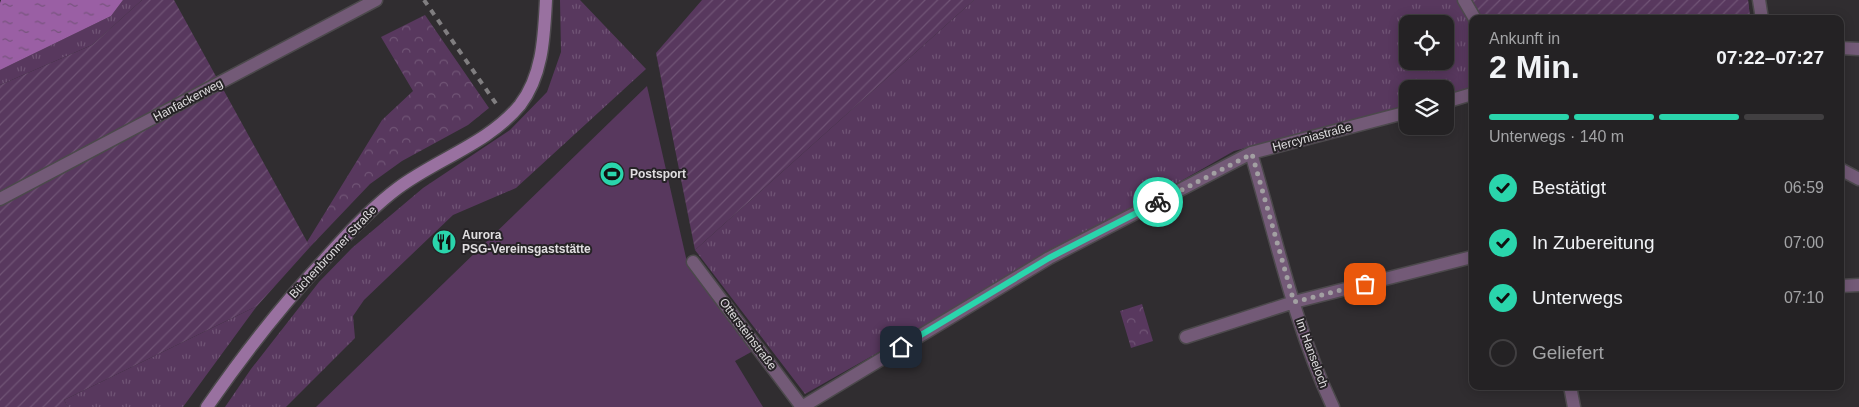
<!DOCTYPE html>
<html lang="de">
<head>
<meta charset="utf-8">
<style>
  :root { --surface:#242224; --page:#302f31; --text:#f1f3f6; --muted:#a3a4a6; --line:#413f41; --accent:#2ad5ac }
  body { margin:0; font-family:Arial,sans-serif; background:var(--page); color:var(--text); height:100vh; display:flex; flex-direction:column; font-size:19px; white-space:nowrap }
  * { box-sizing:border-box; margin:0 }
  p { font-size:16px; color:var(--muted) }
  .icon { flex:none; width:28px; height:28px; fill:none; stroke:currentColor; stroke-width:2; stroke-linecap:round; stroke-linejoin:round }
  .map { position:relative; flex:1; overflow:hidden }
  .details { position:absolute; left:1469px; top:15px; width:375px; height:375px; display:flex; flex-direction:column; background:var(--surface); border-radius:10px; box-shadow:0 2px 12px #0003,0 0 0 1px var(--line) }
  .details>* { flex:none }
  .fabs { position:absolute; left:1399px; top:15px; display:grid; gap:10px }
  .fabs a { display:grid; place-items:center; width:55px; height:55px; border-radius:10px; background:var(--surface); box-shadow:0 2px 12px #0003,0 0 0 1px var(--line); font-size:25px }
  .pin { position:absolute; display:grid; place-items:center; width:42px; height:42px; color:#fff; margin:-21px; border-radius:10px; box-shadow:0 2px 8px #0006 }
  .courier { position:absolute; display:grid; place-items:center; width:50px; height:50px; margin:-25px; border:4px solid #2ad5ac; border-radius:50%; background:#fff; color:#222; box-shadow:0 1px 6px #0007 }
  .summary em { font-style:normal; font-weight:700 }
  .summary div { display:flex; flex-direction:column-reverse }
  .summary { display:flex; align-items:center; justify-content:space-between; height:85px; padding:0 20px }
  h1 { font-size:32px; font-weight:700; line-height:38px }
  .bar { display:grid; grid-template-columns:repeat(4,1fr); gap:8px 5px; align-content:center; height:60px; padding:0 20px }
  .bar i { height:6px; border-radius:4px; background:var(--line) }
  .bar .on { background:var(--accent) }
  .bar p { grid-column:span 4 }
  ol { padding:0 20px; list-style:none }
  li { display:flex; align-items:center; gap:15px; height:55px }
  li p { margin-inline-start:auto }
  li .icon { padding:5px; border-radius:50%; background:var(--accent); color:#111; stroke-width:4 }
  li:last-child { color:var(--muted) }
  li i { width:28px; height:28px; border:2px solid var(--line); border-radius:50% }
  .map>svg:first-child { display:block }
  .grass { fill:url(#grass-tufts); fill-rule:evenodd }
  .forest { fill:url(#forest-crowns) }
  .garden { fill:url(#garden-furrows) }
  .pitch { fill:#58385e }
  .water { fill:url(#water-ripples) }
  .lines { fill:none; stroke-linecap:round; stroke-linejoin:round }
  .street-casing { stroke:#4c494c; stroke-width:15 }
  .secondary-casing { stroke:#4c494c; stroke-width:15 }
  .street { stroke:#735a77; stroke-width:12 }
  .secondary { stroke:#9971a0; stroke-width:12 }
  .rail { stroke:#807e80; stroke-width:4; stroke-dasharray:6 6; stroke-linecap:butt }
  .done { stroke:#a2a0a2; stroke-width:5; stroke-dasharray:0 9 }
  .route { stroke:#2ad5ac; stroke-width:6 }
  .labels { text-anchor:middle; stroke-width:4; stroke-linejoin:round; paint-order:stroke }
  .street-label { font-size:12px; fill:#e0dee0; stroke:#262326 }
  .poi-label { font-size:12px; font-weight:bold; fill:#e0dee0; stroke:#262326; text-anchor:start }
</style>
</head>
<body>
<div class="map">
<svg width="1859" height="407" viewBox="0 0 1859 407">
  <defs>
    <pattern id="grass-tufts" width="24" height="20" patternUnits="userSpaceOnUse" patternTransform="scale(1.25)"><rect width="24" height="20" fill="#58385e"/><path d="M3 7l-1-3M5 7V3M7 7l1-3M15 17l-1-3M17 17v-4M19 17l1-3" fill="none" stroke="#705475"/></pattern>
    <pattern id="forest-crowns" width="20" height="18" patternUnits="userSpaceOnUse" patternTransform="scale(1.25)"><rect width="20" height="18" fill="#58385e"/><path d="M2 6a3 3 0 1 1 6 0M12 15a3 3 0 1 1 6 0" fill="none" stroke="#705475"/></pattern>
    <pattern id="garden-furrows" width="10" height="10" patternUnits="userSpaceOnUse" patternTransform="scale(1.25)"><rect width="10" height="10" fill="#58385e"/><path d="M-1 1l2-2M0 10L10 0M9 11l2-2" fill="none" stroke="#705475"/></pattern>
    <pattern id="water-ripples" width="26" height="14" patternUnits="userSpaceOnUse" patternTransform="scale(1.25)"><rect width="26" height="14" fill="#9a5fa4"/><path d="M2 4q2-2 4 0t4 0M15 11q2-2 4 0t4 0" fill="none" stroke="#77547d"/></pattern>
  </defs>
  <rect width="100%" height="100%" fill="#302d30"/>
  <path class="grass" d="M123,0H142L92,45L0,85V70L111,16Z
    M560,0H580L646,69L516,188L453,215L364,300L353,316L355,338L286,407H225L251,369L319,282L352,248L423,188L510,130L547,92L561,52Z
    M974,0H1748L1750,17L1743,19H1472V88L1445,95V89H1408L1407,105L1234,151L805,394L695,250ZM1408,24H1445V61H1408Z
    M257,306L183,407H68L64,400Z"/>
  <path class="forest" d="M425,15L489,108L468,125L402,161L370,184L310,247L307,242L382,120L413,91L381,37Z
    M1142,304L1153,341L1131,348L1120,311Z"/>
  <path class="garden" d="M142,0H174L310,247L257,306L64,400L68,407H0V85L92,45Z
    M702,0H974L695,250L656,53Z
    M1464,0H1748L1750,17L1743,19H1475Z"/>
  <path class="pitch" d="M647,86L687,262L753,351L735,361L763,407H316Z"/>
  <path class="water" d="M1,0H123L111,16L0,70V3Z"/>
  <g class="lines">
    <defs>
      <path id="street" d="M1464,0L1475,19
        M1759,0L1762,19
        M1840,48L1859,49
        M1445,102L1472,94
        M1251,153C1276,238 1295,327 1333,407
        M1840,169L1859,179
        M0,199L376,0
        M693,262L802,407
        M1840,286L1859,285
        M1186,337L1294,302L1472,257
        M1570,386L1574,407
        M802,407L1049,258L1251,153L1408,112"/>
      <path id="secondary" d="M207,407C243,355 282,305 325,259C347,234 371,208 398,188C437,159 489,143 520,105C543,75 544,36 546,0"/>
    </defs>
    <use href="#street" class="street-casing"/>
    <use href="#secondary" class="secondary-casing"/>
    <use href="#street" class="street"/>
    <use href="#secondary" class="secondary"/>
    <path class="rail" d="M424,0L497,105"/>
  </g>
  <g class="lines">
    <path class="done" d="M1158,202L1252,154L1294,302L1365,284"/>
    <path class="route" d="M901,347L1049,258L1158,202"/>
  </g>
  <defs>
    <symbol id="stadium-disc" viewBox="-11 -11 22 22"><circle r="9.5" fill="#2ad5ac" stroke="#262326"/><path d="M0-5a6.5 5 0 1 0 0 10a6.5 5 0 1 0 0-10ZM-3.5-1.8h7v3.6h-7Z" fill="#111"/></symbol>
    <symbol id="restaurant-disc" viewBox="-11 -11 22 22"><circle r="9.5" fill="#2ad5ac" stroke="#262326"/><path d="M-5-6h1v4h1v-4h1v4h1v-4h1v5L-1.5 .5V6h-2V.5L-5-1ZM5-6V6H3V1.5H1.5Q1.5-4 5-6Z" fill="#111"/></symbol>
  </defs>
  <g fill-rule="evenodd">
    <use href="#stadium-disc" x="598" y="160" width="28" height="28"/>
    <use href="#restaurant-disc" x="430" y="228" width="28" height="28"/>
  </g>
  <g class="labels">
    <g class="street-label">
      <text transform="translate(188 100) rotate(-28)" y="4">Hanfackerweg</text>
      <text transform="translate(1312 137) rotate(-15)" y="4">Hercyniastraße</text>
      <text transform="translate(333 252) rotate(-47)" y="4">Büchenbronner Straße</text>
      <text transform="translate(748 334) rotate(53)" y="4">Ottersteinstraße</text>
      <text transform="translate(1312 353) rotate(70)" y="4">Im Hanseloch</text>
    </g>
    <g class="poi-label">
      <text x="630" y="178">Postsport</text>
      <text x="462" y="239">Aurora<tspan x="462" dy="14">PSG-Vereinsgaststätte</tspan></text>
    </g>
  </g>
</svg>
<div class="fabs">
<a><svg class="icon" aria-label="locate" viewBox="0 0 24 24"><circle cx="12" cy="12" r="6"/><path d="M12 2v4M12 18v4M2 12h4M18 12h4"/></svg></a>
<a><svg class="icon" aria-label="layers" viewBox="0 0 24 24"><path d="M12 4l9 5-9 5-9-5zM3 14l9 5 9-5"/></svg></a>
</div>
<div class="pin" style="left:1365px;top:284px;background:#ea580c"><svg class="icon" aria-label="bag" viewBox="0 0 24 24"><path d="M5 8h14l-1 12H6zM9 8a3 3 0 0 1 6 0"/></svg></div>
<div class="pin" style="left:901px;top:347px;background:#1f2937"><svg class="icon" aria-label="home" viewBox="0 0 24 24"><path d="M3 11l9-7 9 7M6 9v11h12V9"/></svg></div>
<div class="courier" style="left:1158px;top:202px"><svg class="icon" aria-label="bike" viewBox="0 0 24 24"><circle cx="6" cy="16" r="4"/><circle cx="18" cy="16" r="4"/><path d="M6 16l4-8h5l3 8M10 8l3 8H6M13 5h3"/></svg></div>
<section class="details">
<div class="summary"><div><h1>2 Min.</h1><p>Ankunft in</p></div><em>07:22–07:27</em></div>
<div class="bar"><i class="on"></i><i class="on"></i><i class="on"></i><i></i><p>Unterwegs · 140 m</p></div>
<ol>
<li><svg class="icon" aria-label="check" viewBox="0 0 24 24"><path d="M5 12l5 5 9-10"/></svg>Bestätigt<p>06:59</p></li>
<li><svg class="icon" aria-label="check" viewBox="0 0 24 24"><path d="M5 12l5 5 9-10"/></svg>In Zubereitung<p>07:00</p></li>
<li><svg class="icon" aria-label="check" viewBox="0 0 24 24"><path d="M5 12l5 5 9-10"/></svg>Unterwegs<p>07:10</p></li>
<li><i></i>Geliefert</li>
</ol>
</section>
</div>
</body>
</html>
